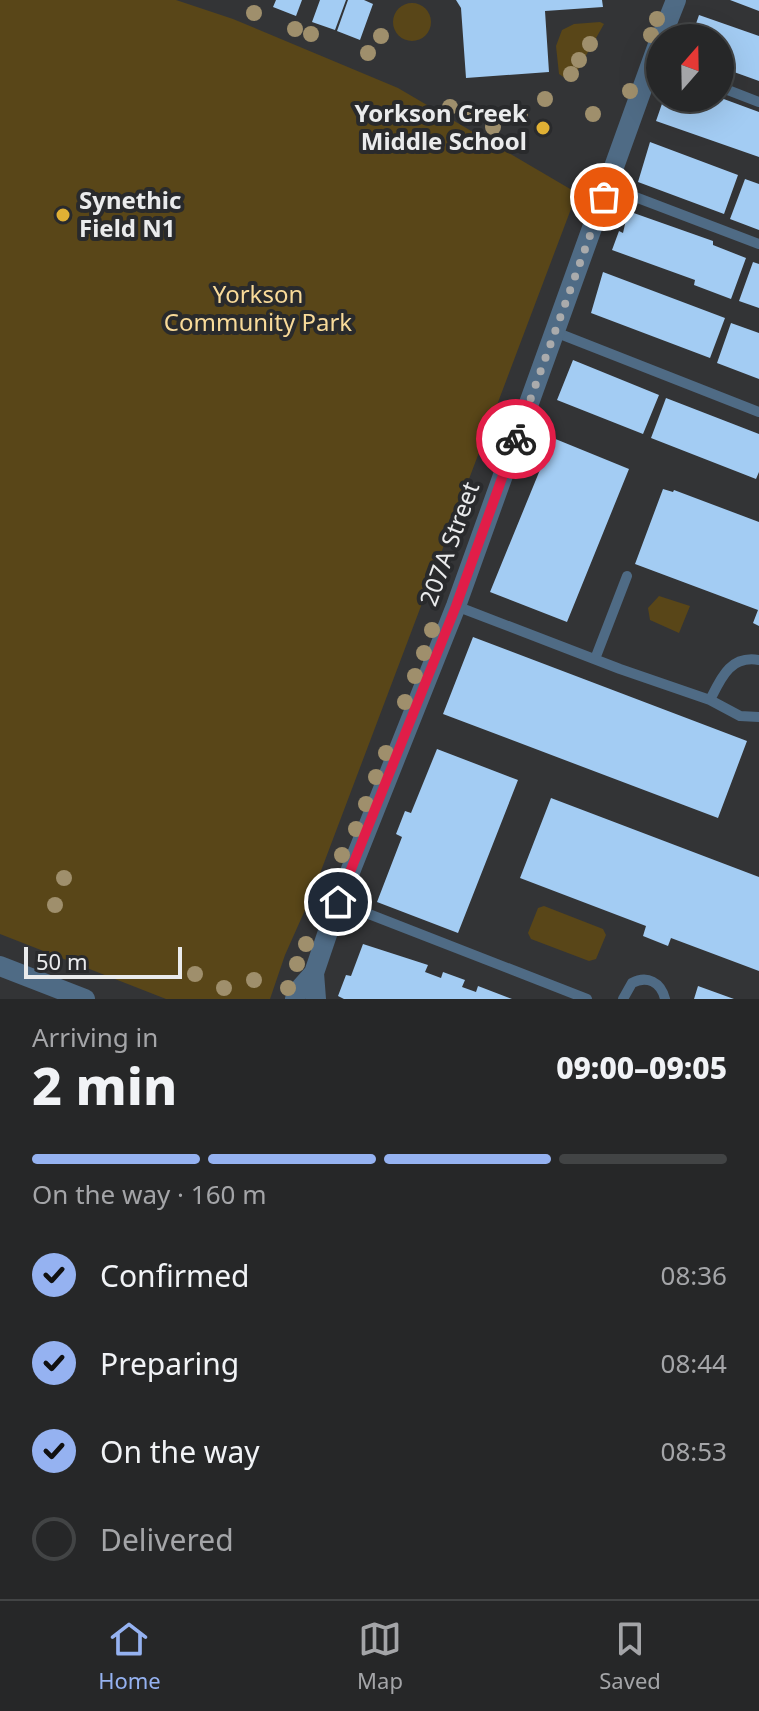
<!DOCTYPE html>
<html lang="en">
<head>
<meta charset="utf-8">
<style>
  :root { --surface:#262728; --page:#323334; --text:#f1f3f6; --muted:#a4a5a8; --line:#424445; --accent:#95b2f1 }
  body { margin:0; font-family:"Noto Sans",sans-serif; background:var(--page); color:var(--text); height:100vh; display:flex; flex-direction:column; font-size:30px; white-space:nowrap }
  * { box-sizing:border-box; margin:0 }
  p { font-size:26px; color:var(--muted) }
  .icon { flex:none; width:44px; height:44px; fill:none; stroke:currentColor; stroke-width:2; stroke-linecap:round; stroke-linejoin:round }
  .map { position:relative; height:999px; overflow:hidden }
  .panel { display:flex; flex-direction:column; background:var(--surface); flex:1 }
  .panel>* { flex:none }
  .needle { width:52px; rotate:20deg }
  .controls { position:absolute; left:646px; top:24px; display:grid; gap:16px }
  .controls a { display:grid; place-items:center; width:88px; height:88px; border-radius:50%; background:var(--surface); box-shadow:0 8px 32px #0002,0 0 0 2px var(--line); font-size:40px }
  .scale { position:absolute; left:24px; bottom:20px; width:158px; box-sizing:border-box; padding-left:8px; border:4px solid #eaebec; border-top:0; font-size:22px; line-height:28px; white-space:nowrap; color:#eaebec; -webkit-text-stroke:6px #292a2c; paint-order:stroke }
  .pin { position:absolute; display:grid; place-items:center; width:68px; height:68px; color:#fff; margin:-34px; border:4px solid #fff; border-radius:50%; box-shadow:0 2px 8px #0007 }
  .courier { position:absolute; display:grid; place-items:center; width:80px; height:80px; margin:-40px; border:6px solid #e11d48; border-radius:50%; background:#fff; color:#222; box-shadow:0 2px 10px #0007 }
  .overview em { font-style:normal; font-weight:800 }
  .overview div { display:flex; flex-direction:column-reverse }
  .overview { display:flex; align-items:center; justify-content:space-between; height:136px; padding:0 32px }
  h1 { font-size:52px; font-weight:800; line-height:60px }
  .bar { display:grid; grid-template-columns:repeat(4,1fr); gap:12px 8px; align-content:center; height:96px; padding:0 32px }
  .bar i { height:10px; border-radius:6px; background:var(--line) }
  .bar .active { background:var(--accent) }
  .bar p { grid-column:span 4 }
  ol { padding:0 32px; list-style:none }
  li { display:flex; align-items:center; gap:24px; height:88px }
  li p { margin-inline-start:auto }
  li .icon { padding:8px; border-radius:50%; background:var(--accent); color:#111; stroke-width:4 }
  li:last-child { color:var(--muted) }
  li i { width:44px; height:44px; border:4px solid var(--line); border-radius:50% }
  .dock { display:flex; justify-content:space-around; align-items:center; height:112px; border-top:2px solid var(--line); background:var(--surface); font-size:22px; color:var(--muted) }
  .dock a { display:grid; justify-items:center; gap:4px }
  .dock .active { color:var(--accent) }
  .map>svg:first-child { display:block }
  .green { fill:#594618 }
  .building { fill:#a3ccf3 }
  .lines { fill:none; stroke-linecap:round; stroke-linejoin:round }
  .service { stroke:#4f6b85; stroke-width:10 }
  .minor { stroke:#4f6b85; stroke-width:20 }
  .tertiary { stroke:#4f6b85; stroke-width:20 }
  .tree { fill:#9f8f6c }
  .done { stroke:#aaabac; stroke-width:8; stroke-dasharray:0 14.4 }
  .route { stroke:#e11d48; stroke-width:10 }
  .poi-dot { fill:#e0b034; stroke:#292a2c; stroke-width:3 }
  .labels { text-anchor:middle; stroke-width:8; stroke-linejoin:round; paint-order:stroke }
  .poi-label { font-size:24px; font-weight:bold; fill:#eaebec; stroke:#292a2c; text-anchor:end }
  .park-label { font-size:24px; fill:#f8da99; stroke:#292a2c }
  .street-label { font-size:24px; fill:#eaebec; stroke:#292a2c }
</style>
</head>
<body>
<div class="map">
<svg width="759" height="999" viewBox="0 0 759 999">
  <rect width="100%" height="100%" fill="#333436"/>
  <path class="green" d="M0,0H176L233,19L398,88L577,193L313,892L285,955L270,999H166L0,934Z
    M393 22a19 19 0 1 1 38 0a19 19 0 1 1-38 0Z
    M600,22L604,24L571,82L559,74L556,46L562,30L574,24Z
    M659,596L690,606L679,633L650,620L648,608Z
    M544,906L603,929L606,935L596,959L589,961L531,939L528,933L538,908Z"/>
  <path class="building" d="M276,0H302L296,16L273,7Z
    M320,0H346L335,30L312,22Z
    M348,0H364L373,4L360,40L337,31Z
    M456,0H602L603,7L545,11L549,72L466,78L461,8Z
    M730,0H759V11Z
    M699,15L759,36V81L720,67V38H691Z
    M664,98H721L759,112V157L656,121Z
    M650,142L738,175L724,214L638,182Z
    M745,179L759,184V230L730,219Z
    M628,211L713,241V245L746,258L731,299L694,285L695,280L612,250L619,231L623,233Z
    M753,262L759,264V308L739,301Z
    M603,272L725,318L710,358L591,313Z
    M731,323L759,333V379L717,363Z
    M573,360L659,395L643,434L557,400Z
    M666,398L759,434V472L756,479L651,438Z
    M553,438L629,469L567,622L490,592Z
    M663,489L673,492L674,490L759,522V626L753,623L758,610L635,564Z
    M473,637L747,741L718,818L443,714Z
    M437,749L518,780L458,933L377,902L402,837L396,834L405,811L411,813Z
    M551,798L759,877V971L671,938L668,946L643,936L646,926L520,878Z
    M363,944L428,965L425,972L441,978L443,972L465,980L462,987L476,992L478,986L512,999H344L338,996L346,975L351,976Z
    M698,986L734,999H694Z"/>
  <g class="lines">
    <path class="service" d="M720,87L759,102
      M604,197L630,195L759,244
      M555,332L759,412
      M456,606L620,669L710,700
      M595,659L627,576
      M759,660C730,655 721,678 710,700L740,716L759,717
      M338,902L587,999
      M623,999L632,983C647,975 661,982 665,999"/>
    <path class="minor" d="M661,38L676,0
      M314,973L316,999
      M295,999L298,991L314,973L338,902L456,606L660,39"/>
    <path class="tertiary" d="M0,966L85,999"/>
  </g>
  <g class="tree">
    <circle cx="254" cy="13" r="8"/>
    <circle cx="657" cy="19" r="8"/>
    <circle cx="295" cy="29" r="8"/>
    <circle cx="311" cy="34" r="8"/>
    <circle cx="651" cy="35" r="8"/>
    <circle cx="381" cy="36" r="8"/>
    <circle cx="590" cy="44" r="8"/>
    <circle cx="368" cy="53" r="8"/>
    <circle cx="579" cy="60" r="8"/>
    <circle cx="571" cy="74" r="8"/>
    <circle cx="630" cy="91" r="8"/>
    <circle cx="545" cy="99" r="8"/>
    <circle cx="450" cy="107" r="8"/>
    <circle cx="593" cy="114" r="8"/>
    <circle cx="520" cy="115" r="8"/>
    <circle cx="474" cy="116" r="8"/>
    <circle cx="493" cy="127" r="8"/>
    <circle cx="432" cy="630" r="8"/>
    <circle cx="424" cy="653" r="8"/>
    <circle cx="415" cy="676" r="8"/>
    <circle cx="405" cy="702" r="8"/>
    <circle cx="386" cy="753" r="8"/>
    <circle cx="376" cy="777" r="8"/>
    <circle cx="366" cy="804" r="8"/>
    <circle cx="356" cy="829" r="8"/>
    <circle cx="342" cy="855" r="8"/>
    <circle cx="64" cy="878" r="8"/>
    <circle cx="332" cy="879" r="8"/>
    <circle cx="322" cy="904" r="8"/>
    <circle cx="55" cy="905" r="8"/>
    <circle cx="306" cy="944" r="8"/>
    <circle cx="297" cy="964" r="8"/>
    <circle cx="195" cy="974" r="8"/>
    <circle cx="254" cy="980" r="8"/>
    <circle cx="224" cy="988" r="8"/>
    <circle cx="288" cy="988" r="8"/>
  </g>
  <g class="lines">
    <path class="done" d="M516,439L604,197"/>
    <path class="route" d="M338,902L456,606L516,439"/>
  </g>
  <g class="poi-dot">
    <circle cx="543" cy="128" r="8"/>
    <circle cx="63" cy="215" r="8"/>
  </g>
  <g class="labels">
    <g class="poi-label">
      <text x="527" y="122">Yorkson Creek<tspan x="527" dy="28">Middle School</tspan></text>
      <text x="79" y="209" text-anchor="start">Synethic<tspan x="79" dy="28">Field N1</tspan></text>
    </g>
    <g class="park-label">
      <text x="258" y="303">Yorkson<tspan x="258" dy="28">Community Park</tspan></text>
    </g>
    <g class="street-label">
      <text transform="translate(450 544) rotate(-70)" y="8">207A Street</text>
    </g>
  </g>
</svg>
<div class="controls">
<a><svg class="needle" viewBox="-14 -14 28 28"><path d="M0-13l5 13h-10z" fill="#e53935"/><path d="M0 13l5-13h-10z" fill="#a4a5a8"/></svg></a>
</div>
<div class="scale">50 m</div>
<div class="pin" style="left:604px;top:197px;background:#ea580c"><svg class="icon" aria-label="bag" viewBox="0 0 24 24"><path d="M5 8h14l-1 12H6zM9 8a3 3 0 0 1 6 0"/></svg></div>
<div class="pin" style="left:338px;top:902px;background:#1f2937"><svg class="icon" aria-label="home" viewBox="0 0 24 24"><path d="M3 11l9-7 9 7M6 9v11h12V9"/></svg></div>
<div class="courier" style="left:516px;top:439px"><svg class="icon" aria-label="bike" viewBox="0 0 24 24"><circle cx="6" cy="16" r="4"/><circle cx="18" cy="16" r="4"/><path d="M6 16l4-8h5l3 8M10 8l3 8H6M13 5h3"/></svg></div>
</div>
<section class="panel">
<div class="overview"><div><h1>2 min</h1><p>Arriving in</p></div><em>09:00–09:05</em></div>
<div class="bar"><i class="active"></i><i class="active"></i><i class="active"></i><i></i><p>On the way · 160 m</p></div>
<ol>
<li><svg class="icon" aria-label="check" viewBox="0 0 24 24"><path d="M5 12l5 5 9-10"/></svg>Confirmed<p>08:36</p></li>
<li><svg class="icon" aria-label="check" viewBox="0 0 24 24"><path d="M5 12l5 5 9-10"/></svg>Preparing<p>08:44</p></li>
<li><svg class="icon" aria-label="check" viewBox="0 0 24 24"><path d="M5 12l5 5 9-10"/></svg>On the way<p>08:53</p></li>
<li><i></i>Delivered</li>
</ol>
</section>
<nav class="dock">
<a class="active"><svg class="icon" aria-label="home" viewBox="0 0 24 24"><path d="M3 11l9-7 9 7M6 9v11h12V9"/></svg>Home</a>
<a><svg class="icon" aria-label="map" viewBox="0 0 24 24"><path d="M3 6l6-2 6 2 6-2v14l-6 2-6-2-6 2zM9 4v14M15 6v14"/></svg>Map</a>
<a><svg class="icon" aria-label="saved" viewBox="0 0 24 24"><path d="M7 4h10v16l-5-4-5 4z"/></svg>Saved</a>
</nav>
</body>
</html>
